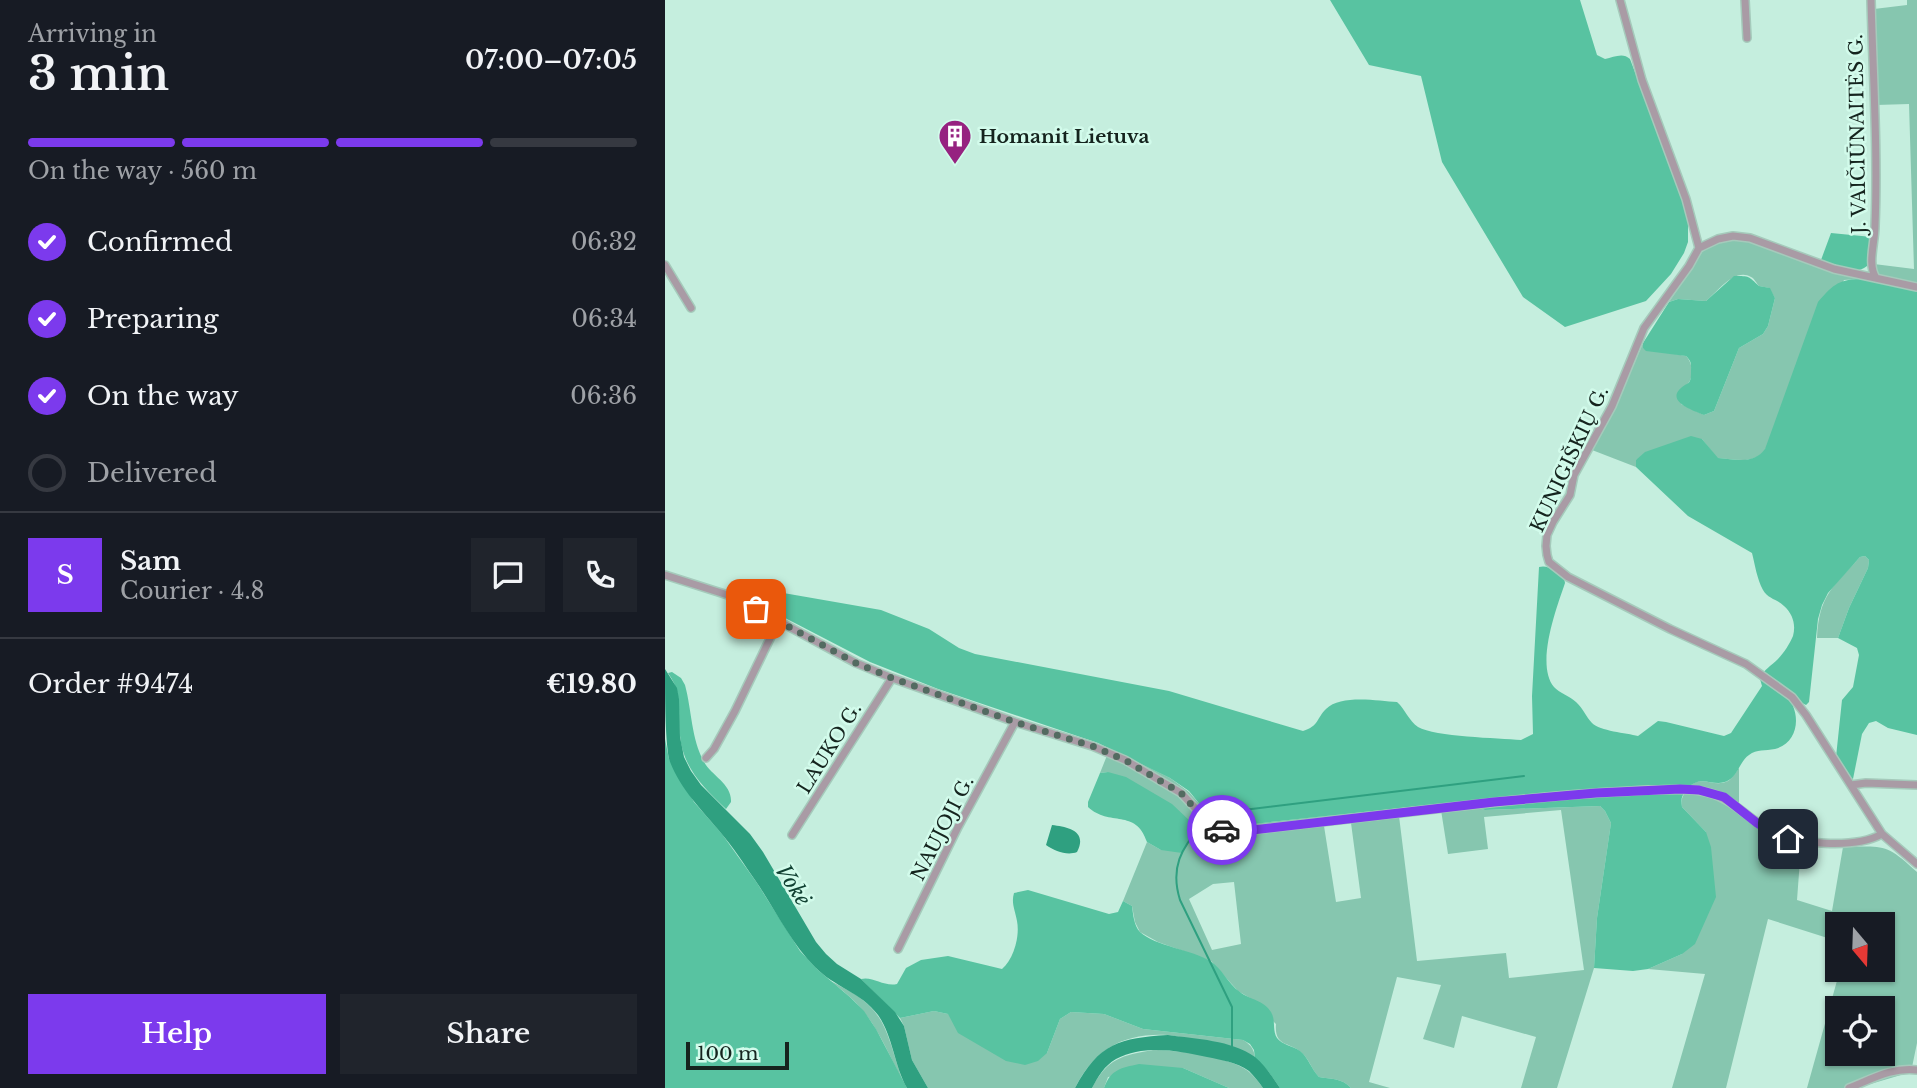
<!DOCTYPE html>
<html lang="en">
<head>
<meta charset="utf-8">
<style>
  :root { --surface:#171b24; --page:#20242c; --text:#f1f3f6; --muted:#9ea1a6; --line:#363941; --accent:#7c3aed }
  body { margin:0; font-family:"Libre Baskerville",serif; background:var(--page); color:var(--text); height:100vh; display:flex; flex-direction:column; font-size:26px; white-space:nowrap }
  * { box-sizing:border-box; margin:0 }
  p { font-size:23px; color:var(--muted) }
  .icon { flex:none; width:38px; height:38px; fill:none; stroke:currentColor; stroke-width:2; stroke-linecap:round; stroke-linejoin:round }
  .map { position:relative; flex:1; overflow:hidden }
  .details { display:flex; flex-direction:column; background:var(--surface); width:665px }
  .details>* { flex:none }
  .needle { width:46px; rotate:161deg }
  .buttons { position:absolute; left:1160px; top:912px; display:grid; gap:14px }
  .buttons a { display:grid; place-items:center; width:70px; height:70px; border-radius:0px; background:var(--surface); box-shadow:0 2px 5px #0004; font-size:35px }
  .scale { position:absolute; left:21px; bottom:18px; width:103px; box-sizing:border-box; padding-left:7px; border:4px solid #15241e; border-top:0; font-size:19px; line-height:24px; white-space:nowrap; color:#15241e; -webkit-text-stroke:5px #d2fbeb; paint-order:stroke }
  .pin { position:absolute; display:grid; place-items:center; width:60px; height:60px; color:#fff; margin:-30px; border-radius:14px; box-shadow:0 4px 10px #0006 }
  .courier { position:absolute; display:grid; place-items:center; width:70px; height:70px; margin:-35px; border:5px solid #7c3aed; border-radius:50%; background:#fff; color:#222; box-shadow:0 2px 9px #0007 }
  .headline em { font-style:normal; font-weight:600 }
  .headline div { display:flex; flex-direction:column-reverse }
  .headline { display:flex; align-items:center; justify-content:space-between; height:119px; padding:0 28px }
  h1 { font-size:46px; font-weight:600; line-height:52px }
  .bar { display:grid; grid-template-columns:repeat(4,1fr); gap:10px 7px; align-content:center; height:84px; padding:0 28px }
  .bar i { height:9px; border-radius:5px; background:var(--line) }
  .bar .selected { background:var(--accent) }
  .bar p { grid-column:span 4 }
  .line { display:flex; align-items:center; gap:18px; padding:0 28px; border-top:2px solid var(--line) }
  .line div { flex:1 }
  .round { display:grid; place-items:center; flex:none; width:74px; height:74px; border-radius:0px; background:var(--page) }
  ol { padding:0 28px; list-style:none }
  li { display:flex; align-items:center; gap:21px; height:77px }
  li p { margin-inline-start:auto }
  li .icon { padding:7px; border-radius:50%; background:var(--accent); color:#fff; stroke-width:4 }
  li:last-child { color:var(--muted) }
  li i { width:38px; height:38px; border:4px solid var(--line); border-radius:50% }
  .button { display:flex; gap:14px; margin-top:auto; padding:14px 28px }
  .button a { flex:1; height:80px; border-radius:0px; background:var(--accent); color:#fff; font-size:28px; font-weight:600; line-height:80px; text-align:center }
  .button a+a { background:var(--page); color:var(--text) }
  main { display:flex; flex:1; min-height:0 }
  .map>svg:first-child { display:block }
  .green { fill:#86c6af; fill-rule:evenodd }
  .forest { fill:#58c3a1 }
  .water { fill:#2fa080 }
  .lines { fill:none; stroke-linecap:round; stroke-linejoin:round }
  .stream { stroke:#2fa080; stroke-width:2 }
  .street-casing { stroke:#a5cabb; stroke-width:10 }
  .street { stroke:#a99ba5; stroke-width:7 }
  .done { stroke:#536b61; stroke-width:7; stroke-dasharray:0 12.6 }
  .route { stroke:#7c3aed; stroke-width:9 }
  .labels { text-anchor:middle; stroke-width:5; stroke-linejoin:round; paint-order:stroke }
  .street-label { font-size:19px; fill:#15241e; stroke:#d2fbeb }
  .poi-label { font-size:19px; font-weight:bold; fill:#15241e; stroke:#d2fbeb; text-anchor:start }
  .water-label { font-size:21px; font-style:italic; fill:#104032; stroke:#d2fbeb }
</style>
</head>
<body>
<main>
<section class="details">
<div class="headline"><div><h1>3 min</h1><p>Arriving in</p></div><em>07:00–07:05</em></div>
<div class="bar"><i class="selected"></i><i class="selected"></i><i class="selected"></i><i></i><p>On the way · 560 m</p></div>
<ol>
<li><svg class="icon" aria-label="check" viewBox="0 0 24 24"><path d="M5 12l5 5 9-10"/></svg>Confirmed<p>06:32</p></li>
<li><svg class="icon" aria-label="check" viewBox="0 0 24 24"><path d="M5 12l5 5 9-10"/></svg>Preparing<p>06:34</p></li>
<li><svg class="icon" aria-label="check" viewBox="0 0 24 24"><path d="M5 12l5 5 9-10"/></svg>On the way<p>06:36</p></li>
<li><i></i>Delivered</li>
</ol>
<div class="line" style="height:126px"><b class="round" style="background:var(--accent);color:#fff">S</b><div><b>Sam</b><p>Courier · 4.8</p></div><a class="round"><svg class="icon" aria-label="chat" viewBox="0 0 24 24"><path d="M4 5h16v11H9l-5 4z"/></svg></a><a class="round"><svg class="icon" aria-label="phone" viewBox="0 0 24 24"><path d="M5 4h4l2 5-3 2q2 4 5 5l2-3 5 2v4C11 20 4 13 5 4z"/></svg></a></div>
<div class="line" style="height:91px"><div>Order #9474</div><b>€19.80</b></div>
<div class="button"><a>Help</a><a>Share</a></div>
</section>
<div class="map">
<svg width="1252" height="1088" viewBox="0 0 1252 1088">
  <rect width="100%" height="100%" fill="#c5eede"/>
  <path class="green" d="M1242,0H1252V285L1215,277L1211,274L1209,264L1249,269L1244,104L1211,105L1209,9L1242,5Z
    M1067,240L1088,241L1194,279L1179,280L1100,450C1088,465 1071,459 1052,458L1037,439L971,460V467L927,450L953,401L978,343V348L1021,356C1029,364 1029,382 1019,387L1016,404L1039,415L1049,411L1074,348L1098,334L1103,326L1110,298L1104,288L1094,286C1091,283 1090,279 1086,277C1070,267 1052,292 1041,301L1013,299L1004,302L1037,252L1047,245Z
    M1200,556L1204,560L1203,568L1184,608L1173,638H1152C1154,595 1168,587 1195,557Z
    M445,748L505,778L524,792L537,807L560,823L578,825L733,808L752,961L841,953L844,978L919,970L896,810L819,817L823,849L783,854L775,804L792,802L820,810L935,806L940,811L946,823L932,918L929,968L892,1088H856L871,1037L797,1016L789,1048L758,1039L776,985L732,977L704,1082L725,1088H686C677,1078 666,1079 654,1077C647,1070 645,1061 638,1054C626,1041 609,1048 611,1024L585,998L573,991L546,961L493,942L475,932L470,922L467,906L458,901L482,842L496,850L443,772L435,773ZM686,823L696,898L671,902L659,826ZM569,882L576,944L547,950L524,899L548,884Z
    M1074,768V814C1097,832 1106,840 1136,846L1132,900L1167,911L1178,847C1219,846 1221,843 1252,872V1043L1246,1072L1192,1088H1142L1175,970H1218V924H1172V941L1103,919L1061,1088H1007L1040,974L983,969L1017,954L1041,832L1017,807C1016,799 1017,797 1021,791C1034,771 1047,789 1063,781C1068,778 1071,772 1074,768ZM1172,1008H1218V1054H1172Z
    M165,981C221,1007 219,1025 237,1079C224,1056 215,1031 198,1011C189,999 177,990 165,981Z
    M269,1011L283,1014L382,1053L395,1019L406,1012L439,1014L478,1029L578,1040C586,1045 589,1049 590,1058C574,1049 557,1046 539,1043C527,1040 514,1036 502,1035C458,1033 430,1049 410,1088H263L247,1060L239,1026L235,1018Z
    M488,1050C513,1050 563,1056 583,1071C589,1076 594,1082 598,1088H564L518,1068L443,1077L439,1088H427C442,1059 457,1055 488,1050Z"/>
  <path class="forest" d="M665,0H915L932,55L940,59C949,57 958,52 965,59L1019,202L1023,221V242L1019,253L1006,274L981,301L900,327L858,297L777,162L756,76L704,65Z
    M1166,233L1207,237L1202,266C1189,277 1171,265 1156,260Z
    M1069,276C1085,276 1083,276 1094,286L1105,288L1110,298L1103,326L1098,334L1074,348L1049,411L1039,415C1031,411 1003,403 1014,390C1022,381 1026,387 1026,372C1026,364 1027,362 1021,356L981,351L978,348V343L1004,302L1013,299L1041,301Z
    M1194,279L1252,291V735L1223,728L1211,721L1204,723L1197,734L1188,779L1184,777L1171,757L1177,700L1188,687L1194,655L1192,648L1173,638L1184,608L1203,568L1204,560L1200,556L1195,557L1163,593L1157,605L1153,619L1144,702L1141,705L1137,703L1128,706C1135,723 1130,744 1110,749C1100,751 1092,749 1084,755C1075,761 1073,775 1064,780C1048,790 1035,770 1020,792C1016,797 1016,800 1017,807L1041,832L1046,847L1051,897L1030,944L1017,954L983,969L968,971L929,968L932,918L946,823L940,811L935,806L820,810L792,802L578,825L560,823L547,816L537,807L524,791L505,778L433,743L273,689L205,662L97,606L96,599L100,593L107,591L216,610L264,629L294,648L310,654L504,691L638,731C654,726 651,719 661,709C676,694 713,701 732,702C740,709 744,721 753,727C770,737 833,738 856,740L868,734L867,696L874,567C884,564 892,573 899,578L900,583C892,607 870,664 889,687C894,693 905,696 911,702C918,708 921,717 927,723C935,731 961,733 973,736L993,721L1001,722L1059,736L1066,733L1097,686L1095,679C1099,669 1106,666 1113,659C1119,653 1125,643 1128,636C1131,625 1128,614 1119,606C1112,599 1103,599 1098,590C1092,579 1090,565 1087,553L1023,516L971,467V460L980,452L1026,436L1037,439L1053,458C1071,459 1088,465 1100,449L1153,302C1167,286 1172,280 1194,279Z
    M7,672L16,678L20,685C27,711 26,738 39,762C47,776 67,784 66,802L61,809C39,788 18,768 15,736C12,711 19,695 3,673Z
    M0,739L4,759L29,802L57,834L92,883L135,951L153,970L186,998L199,1011L211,1029L242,1088H0Z
    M443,772L461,777L507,804L526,822L530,833L517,853L496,850L482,842C471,808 444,827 423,807V802L435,773Z
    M363,890L444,914L453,912L458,901L467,906C468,914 469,926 475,932C490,946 528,950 545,961C557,968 563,984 575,992C585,1000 599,1000 606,1012C611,1020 607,1030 612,1038C617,1045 628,1046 635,1051C644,1058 646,1069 654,1077C666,1079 677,1078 686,1088H615L603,1071L590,1058L589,1050L585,1044L578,1040L478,1029L439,1014L406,1012L395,1019L382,1053L373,1061L360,1065L341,1061L293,1033L283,1014L269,1011L235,1018L196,979C208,976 219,987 232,984L241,968L256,960L283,956L337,969C349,959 355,936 352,921C350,910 346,903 349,893Z
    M474,1064L518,1068L564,1088H439C446,1069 456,1068 474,1064Z"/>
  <path class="water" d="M0,669L12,688L14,699L15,737L19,757L26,771L36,785L85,834L98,852L151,942L161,954L172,964L196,979L230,1012L239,1026L247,1060L263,1088H242C229,1065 228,1036 213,1015C196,992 169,987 150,967C125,942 110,909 90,880C79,864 68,847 56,833C37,810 14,788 4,759C0,736 0,695 0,669Z
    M387,825C403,827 423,831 412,852C402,856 390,851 381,845Z
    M503,1035C531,1039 566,1040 590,1057C600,1065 608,1078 615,1088H598C594,1082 589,1076 584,1071C572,1062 556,1060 542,1057C513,1051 480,1044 451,1059C439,1066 433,1077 427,1088H410C434,1043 455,1038 503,1035Z"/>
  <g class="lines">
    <path class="stream" d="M547,818L552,814L562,812L859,776
      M537,825C516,848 505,868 515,900L567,1007V1048"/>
    <defs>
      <path id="street" d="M955,0L977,80L1021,199L1034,248L1024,266L979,328L947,406L909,475L905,495L888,522L882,535L881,546L882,555L884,562L903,577L1005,629L1081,664L1127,697L1141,715L1217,834L1252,864
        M1080,0L1082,38
        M1206,0C1208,75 1213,151 1210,226C1210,243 1202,264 1211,278
        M1034,248L1053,239L1068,236L1085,238L1169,269L1252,287
        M0,265L26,308
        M0,575L69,597L191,663L227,678L350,722L427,746L460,760L516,793L548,827L559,831L570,832C678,820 785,806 893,796C923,793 953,792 983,790C1000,790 1019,788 1036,791C1066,796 1079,816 1104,830C1130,845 1190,849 1217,834
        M41,758L49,749L70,711L114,620
        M1186,785L1201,783L1252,785
        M127,835L227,678
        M233,949L293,827L350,722
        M1184,1088C1207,1079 1227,1067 1252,1070"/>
    </defs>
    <use href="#street" class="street-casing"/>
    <use href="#street" class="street"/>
  </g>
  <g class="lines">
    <path class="done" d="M91,609L191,663L227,678L350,722L427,746L460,760L516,793L540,820L548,827L557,830"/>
    <path class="route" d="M557,830L570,832L829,802L931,793L1015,789L1034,790L1059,797L1092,823L1106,832L1123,839"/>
  </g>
  <defs>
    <symbol id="building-pin" viewBox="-11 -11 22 30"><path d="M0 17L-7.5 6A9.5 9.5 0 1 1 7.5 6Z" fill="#962280" stroke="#d2fbeb"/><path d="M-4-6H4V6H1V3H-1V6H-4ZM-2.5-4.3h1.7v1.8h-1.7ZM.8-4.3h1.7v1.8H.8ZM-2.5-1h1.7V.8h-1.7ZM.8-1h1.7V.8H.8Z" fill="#fff"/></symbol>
  </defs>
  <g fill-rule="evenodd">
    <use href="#building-pin" x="271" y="117" width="38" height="52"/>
  </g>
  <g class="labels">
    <g class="street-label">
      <text transform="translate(1192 134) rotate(-91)" y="7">J. VAIČIŪNAITĖS G.</text>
      <text transform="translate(904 459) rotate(-65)" y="7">KUNIGIŠKIŲ G.</text>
      <text transform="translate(164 748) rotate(-58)" y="7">LAUKO G.</text>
      <text transform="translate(277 828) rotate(-63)" y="7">NAUJOJI G.</text>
    </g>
    <g class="poi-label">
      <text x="314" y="143">Homanit Lietuva</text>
    </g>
    <g class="water-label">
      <text transform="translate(128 885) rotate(57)" y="7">Vokė</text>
    </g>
  </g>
</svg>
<div class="buttons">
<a><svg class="needle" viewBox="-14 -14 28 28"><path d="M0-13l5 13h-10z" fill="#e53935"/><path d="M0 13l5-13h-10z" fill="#9ea1a6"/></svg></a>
<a><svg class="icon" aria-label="locate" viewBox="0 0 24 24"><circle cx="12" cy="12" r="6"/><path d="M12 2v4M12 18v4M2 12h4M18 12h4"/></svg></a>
</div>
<div class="scale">100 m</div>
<div class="pin" style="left:91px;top:609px;background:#ea580c"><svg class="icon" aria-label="bag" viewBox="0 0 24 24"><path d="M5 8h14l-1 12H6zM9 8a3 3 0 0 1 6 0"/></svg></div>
<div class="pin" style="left:1123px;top:839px;background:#1f2937"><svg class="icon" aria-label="home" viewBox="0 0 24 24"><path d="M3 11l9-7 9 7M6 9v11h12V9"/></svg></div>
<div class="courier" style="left:557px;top:830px"><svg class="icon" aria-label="car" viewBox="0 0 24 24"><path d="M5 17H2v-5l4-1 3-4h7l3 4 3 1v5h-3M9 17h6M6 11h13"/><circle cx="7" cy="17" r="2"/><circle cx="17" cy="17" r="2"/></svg></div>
</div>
</main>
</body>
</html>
